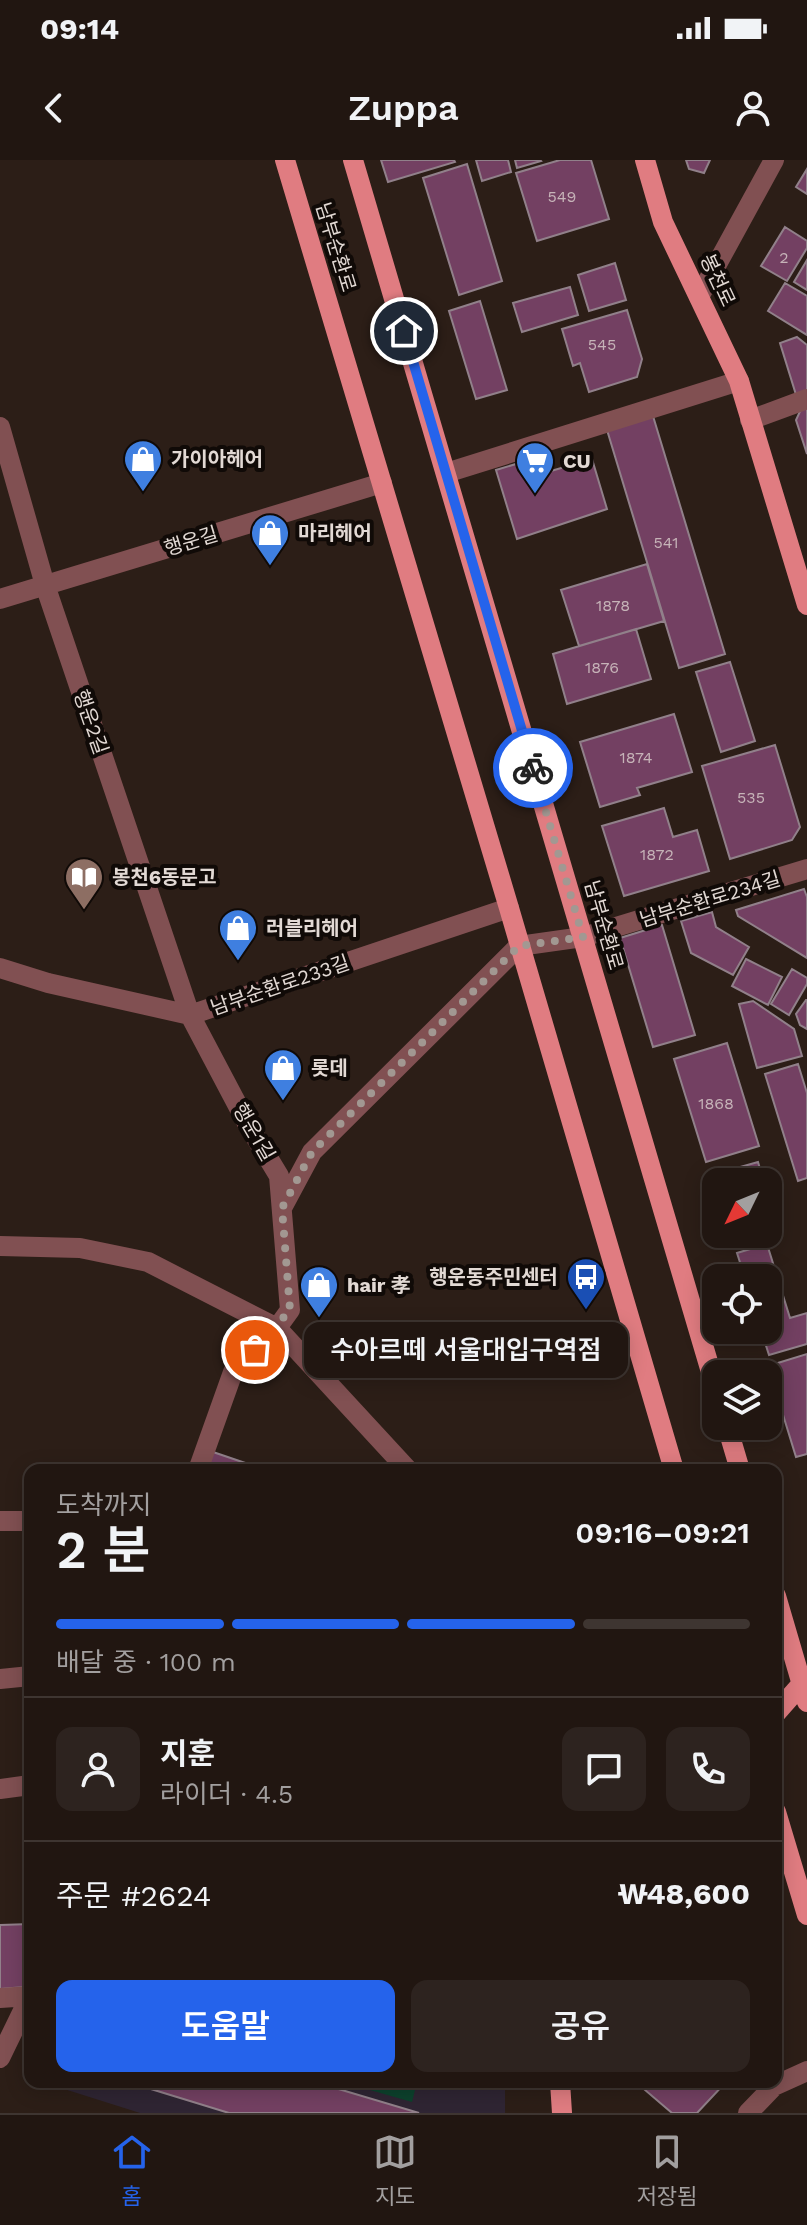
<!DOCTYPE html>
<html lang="ko">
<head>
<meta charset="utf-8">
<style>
  :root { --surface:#211611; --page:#2d231f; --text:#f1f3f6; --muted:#a29f9f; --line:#3e3531; --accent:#2563eb }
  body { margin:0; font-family:"Work Sans","Noto Sans KR",sans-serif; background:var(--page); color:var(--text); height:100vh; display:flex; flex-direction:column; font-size:30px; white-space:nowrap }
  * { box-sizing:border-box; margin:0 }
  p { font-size:26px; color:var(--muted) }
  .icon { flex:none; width:44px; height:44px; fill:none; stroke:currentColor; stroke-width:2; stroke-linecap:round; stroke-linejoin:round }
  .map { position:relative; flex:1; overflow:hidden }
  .side { position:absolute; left:24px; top:1304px; width:758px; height:624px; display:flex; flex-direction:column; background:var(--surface); border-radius:16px; box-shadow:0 4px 20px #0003,0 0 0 2px var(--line) }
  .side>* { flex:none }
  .needle { width:52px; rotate:227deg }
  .fabs { position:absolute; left:702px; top:1008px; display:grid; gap:16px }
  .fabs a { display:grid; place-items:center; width:80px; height:80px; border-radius:16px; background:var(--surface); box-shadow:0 4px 20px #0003,0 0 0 2px var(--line); font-size:40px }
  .pin { position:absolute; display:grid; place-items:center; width:68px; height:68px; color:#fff; margin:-34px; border:4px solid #fff; border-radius:50%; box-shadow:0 2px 8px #0007 }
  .courier { position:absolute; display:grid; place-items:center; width:80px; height:80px; margin:-40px; border:6px solid #2563eb; border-radius:50%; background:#fff; color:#222; box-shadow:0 2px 10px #0007 }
  .bubble { position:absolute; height:56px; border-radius:16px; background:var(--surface); box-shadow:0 4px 20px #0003,0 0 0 2px var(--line); font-size:26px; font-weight:600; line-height:56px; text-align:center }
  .head em { font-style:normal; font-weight:600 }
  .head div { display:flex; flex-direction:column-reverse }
  .head { display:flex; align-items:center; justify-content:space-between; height:136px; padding:0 32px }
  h1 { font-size:52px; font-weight:600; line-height:60px }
  .bar { display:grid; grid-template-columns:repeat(4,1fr); gap:12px 8px; align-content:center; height:96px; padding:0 32px }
  .bar i { height:10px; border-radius:6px; background:var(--line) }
  .bar .current { background:var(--accent) }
  .bar p { grid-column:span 4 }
  .line { display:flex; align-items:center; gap:20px; padding:0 32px; border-top:2px solid var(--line) }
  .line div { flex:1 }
  .round { display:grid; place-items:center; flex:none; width:84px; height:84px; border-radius:16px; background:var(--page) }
  .cta { display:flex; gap:16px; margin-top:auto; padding:16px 32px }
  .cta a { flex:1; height:92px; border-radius:16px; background:var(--accent); color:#fff; font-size:32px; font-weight:600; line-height:92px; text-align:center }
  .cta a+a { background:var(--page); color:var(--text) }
  .status { display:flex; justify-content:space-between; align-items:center; height:56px; padding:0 40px; background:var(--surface); direction:ltr }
  .status svg { height:22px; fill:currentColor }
  header { display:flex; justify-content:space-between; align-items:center; height:104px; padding:0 32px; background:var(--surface); font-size:36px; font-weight:600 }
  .tab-bar { display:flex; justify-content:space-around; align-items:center; height:112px; border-top:2px solid var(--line); background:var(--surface); font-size:22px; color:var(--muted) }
  .tab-bar a { display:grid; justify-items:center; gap:4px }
  .tab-bar .current { color:var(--accent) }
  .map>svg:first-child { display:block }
  .education { fill:#2f2533 }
  .green { fill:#0d422d }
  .building { fill:#734062; stroke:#91808a; stroke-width:2 }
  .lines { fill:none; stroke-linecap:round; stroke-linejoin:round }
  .minor { stroke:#815052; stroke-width:20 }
  .major { stroke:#e07c81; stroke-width:20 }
  .done { stroke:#a29892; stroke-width:8; stroke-dasharray:0 14.4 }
  .route { stroke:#2563eb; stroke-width:10 }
  .labels { text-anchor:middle; stroke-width:8; stroke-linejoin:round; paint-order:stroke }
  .number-label { font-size:16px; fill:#c6b3b8 }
  .street-label { font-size:20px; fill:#e2d9d4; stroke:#100a07 }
  .poi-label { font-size:20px; font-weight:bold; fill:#e2d9d4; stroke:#100a07; text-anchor:start }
</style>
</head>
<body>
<div class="status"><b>09:14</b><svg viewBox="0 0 49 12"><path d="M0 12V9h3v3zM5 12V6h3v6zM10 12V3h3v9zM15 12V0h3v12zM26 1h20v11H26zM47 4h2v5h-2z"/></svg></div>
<header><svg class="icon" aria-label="back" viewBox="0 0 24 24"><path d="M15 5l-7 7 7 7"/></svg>Zuppa<svg class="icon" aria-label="person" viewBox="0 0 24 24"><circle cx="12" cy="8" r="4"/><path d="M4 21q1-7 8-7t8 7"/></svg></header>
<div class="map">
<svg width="807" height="1953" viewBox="0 0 807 1953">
  <rect width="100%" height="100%" fill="#2c1e17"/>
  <path class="education" d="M42,1922H505V1953H140Z"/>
  <path class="green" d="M342,1922H417L412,1942Z"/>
  <path class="building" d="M381,0H454L455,2L388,22Z
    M476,0H508L511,12L482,21Z
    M515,0H540L541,1L517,8Z
    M560,0H591L609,59L537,81L516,13Z
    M686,0H710L704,13L689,9Z
    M467,4L502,121L459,135L423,18Z
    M807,9V34L796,27Z
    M785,67L807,81V88L787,121L761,106Z
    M807,100V130L794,122Z
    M615,103L626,140L589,151L578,115Z
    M785,123L807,136V175L768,151Z
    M570,127L578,155L522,172L513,143Z
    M480,141L507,230L476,239L449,151Z
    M627,150L642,199L637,217L589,232L580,203L573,206L562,169Z
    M797,177L807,185V235L797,238L780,183Z
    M807,245V294L796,260L802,247Z
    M653,256L725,494L679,508L607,270Z
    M546,295L551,311L592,299L607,349L517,379L496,310Z
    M647,404L664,461L579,486L561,430Z
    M636,469L651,519L567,544L553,494Z
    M730,502L755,581L721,592L696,512Z
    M674,554L692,612L637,628L640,635L600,647L580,582Z
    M775,585L800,667L792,680L730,699L702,606Z
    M664,648L673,677L697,670L709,711L624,736L602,666Z
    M804,729L807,737V798L738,756L736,750Z
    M712,752L716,767L749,787L733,815L691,793L681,761Z
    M662,765L695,875L653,887L620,778Z
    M746,799L782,817L768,845L732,826Z
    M792,809L807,818V824L789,855L771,844Z
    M806,840H807V869L800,865L796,854Z
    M753,841L794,869L802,896L757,908L739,844Z
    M727,883L759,986L706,1002L674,899Z
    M798,904L807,933V1018L798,1021L765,914Z
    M758,1002L764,1022H716V1027L712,1015Z
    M768,1035L780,1073L735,1087L731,1074H768Z
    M767,1084L790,1158L807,1153V1184L769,1195L761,1170H768V1118H745L737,1093Z
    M807,1194V1294L796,1297L768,1206Z
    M213,1292L266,1310H207Z
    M30,1764V1806L25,1827L0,1829V1765Z
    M128,1922H315L419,1953H229Z
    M652,1922H726L697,1953H672L645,1930Z"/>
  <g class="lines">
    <path class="minor" d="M699,137L774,0
      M750,260L807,239
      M0,267L45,425L190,855L247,963L279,1016L290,1150L277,1168L233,1212L198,1310
      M446,313L739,221
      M0,439L382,323
      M0,808L48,823L190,855L509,748
      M282,1048L312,992L519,786L583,777L807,709
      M0,1086L80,1088L148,1102L277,1168L408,1310
      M0,1361H30
      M0,1519L30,1516
      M0,1629L30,1625
      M0,1838L30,1836
      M0,1898L30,1836
      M748,1953L774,1926L807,1911"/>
    <path class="major" d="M285,0L509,748L674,1310
      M353,0L716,1229
      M645,0L663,62L739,221L807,445
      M727,1266L740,1310
      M776,1436L807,1542
      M776,1553L807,1518
      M776,1652L807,1755
      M560,1922L562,1953"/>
  </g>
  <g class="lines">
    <path class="done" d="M255,1190L290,1150L282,1048L312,992L519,786L583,777L533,608"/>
    <path class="route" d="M404,171L533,608"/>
  </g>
  <defs>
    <symbol id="shop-pin" viewBox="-11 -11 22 30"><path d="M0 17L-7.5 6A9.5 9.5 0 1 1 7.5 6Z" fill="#3f7fe0" stroke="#100a07"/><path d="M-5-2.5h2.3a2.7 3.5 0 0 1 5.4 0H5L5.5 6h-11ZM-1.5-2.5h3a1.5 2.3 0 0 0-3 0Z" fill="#fff"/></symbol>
    <symbol id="supermarket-pin" viewBox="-11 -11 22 30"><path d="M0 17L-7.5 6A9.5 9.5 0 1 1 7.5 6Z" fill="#3f7fe0" stroke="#100a07"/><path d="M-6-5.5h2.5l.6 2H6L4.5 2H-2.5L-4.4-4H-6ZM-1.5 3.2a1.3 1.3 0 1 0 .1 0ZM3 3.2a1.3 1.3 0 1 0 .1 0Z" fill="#fff"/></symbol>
    <symbol id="library-pin" viewBox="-11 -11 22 30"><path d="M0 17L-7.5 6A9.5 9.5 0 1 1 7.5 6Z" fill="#8d6e63" stroke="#100a07"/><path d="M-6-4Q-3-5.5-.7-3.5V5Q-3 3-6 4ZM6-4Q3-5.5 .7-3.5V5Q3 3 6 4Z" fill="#fff"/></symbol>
    <symbol id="bus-pin" viewBox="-11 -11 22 30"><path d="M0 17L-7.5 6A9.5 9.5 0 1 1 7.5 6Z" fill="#1a4fb4" stroke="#100a07"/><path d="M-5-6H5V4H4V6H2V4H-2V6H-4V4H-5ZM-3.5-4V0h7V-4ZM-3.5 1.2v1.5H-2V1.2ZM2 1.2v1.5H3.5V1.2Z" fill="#fff"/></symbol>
  </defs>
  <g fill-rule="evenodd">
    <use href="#shop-pin" x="121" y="277" width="44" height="60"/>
    <use href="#supermarket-pin" x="513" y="279" width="44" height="60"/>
    <use href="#shop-pin" x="248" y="351" width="44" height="60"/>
    <use href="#library-pin" x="62" y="695" width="44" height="60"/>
    <use href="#shop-pin" x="216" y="746" width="44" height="60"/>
    <use href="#shop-pin" x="261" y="886" width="44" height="60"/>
    <use href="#bus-pin" x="564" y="1095" width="44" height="60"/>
    <use href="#shop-pin" x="297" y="1103" width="44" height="60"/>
  </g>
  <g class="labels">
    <g class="number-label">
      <text x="562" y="42">549</text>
      <text x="784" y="103">2</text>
      <text x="602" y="190">545</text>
      <text x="666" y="388">541</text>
      <text x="613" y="451">1878</text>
      <text x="602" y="513">1876</text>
      <text x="636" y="603">1874</text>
      <text x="751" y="643">535</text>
      <text x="657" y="700">1872</text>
      <text x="716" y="949">1868</text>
    </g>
    <g class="street-label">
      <text transform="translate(336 87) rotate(73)" y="7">남부순환로</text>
      <text transform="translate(718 120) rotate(65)" y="7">봉천로</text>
      <text transform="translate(191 381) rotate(-17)" y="7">행운길</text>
      <text transform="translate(91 562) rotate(71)" y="7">행운2길</text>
      <text transform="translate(710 739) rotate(-17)" y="7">남부순환로234길</text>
      <text transform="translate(604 765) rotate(74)" y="7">남부순환로</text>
      <text transform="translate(280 825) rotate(-19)" y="7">남부순환로233길</text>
      <text transform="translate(254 972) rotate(60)" y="7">행운1길</text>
    </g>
    <g class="poi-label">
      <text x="171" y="306">가이아헤어</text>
      <text x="563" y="308">CU</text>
      <text x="298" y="380">마리헤어</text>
      <text x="112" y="724">봉천6동문고</text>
      <text x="266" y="775">러블리헤어</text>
      <text x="311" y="915">롯데</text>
      <text x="558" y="1124" text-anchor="end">행운동주민센터</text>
      <text x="347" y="1132">hair 孝</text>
    </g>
  </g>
</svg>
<div class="fabs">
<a><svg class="needle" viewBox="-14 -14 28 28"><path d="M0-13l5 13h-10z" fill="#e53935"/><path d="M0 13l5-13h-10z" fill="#a29f9f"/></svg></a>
<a><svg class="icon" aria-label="locate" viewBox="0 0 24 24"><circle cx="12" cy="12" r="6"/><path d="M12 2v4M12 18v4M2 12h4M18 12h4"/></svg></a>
<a><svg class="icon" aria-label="layers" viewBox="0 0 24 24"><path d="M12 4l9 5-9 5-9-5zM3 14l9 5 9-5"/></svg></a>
</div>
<div class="pin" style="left:255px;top:1190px;background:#ea580c"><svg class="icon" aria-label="bag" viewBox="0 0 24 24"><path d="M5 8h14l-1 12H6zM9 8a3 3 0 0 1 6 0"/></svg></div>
<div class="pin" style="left:404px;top:171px;background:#1f2937"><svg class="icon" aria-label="home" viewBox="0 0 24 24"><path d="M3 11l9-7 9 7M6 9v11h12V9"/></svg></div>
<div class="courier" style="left:533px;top:608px"><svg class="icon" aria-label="bike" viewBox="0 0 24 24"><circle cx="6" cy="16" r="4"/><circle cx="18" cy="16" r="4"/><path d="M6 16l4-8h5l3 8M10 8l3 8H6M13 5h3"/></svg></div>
<div class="bubble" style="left:304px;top:1162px;width:324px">수아르떼 서울대입구역점</div>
<section class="side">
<div class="head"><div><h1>2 분</h1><p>도착까지</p></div><em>09:16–09:21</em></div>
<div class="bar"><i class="current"></i><i class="current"></i><i class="current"></i><i></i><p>배달 중 · 100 m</p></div>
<div class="line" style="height:144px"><a class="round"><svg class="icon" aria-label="person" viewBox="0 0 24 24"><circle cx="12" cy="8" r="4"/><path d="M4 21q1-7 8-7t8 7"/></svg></a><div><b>지훈</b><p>라이더 · 4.5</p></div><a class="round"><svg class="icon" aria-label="chat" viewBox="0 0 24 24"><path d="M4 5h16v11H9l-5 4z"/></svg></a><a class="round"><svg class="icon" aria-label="phone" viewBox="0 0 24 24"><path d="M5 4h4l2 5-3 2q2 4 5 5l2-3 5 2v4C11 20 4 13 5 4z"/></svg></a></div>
<div class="line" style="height:104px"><div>주문 #2624</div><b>₩48,600</b></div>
<div class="cta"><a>도움말</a><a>공유</a></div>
</section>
</div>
<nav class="tab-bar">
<a class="current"><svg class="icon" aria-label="home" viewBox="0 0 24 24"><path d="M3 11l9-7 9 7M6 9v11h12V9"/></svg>홈</a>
<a><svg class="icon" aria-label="map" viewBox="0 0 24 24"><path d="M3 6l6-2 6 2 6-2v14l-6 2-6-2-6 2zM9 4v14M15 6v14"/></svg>지도</a>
<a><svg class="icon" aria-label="saved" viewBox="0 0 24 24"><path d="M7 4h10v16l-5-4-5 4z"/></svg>저장됨</a>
</nav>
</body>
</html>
